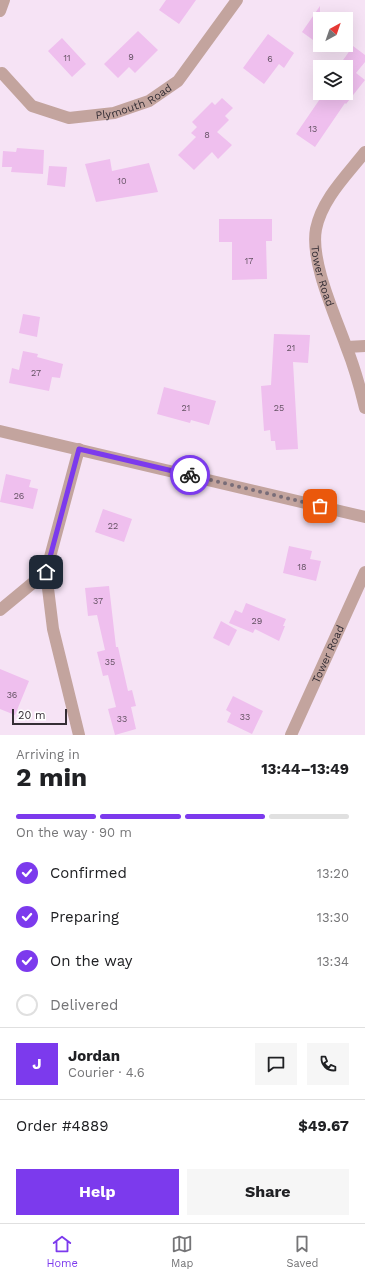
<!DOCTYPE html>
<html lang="en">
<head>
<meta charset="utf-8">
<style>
  :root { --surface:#fff; --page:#f6f6f6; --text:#202124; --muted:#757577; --line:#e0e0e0; --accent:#7c3aed }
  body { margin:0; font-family:"Work Sans",sans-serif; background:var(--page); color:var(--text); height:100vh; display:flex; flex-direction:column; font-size:15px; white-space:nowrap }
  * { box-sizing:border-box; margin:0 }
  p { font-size:13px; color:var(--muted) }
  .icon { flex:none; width:22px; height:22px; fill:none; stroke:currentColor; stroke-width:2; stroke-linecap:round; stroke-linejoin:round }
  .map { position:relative; height:735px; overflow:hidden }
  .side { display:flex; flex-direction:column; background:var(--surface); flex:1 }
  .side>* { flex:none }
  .needle { width:26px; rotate:40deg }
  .controls { position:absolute; left:313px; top:12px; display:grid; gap:8px }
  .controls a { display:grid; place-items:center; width:40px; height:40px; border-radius:0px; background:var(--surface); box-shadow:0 4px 16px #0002; font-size:20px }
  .scale { position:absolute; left:12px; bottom:10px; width:55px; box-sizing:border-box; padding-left:4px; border:2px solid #352e35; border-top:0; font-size:11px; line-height:14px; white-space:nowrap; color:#352e35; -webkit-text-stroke:3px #fff; paint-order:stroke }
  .pin { position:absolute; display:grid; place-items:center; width:34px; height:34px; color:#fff; margin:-17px; border-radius:8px; box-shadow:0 2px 6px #0006 }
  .courier { position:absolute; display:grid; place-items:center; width:40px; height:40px; margin:-20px; border:3px solid #7c3aed; border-radius:50%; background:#fff; color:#222; box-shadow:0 1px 5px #0007 }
  .head em { font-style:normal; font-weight:700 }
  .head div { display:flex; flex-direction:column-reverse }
  .head { display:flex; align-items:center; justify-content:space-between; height:68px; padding:0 16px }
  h1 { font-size:26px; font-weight:700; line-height:30px }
  .bar { display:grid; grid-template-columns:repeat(4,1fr); gap:6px 4px; align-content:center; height:48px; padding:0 16px }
  .bar i { height:5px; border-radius:3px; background:var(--line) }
  .bar .selected { background:var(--accent) }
  .bar p { grid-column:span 4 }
  .line { display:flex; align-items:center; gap:10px; padding:0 16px; border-top:1px solid var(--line) }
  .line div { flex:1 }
  .round { display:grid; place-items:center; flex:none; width:42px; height:42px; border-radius:0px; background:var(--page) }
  ol { padding:0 16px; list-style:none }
  li { display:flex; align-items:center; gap:12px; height:44px }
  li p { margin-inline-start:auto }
  li .icon { padding:4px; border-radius:50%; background:var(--accent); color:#fff; stroke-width:4 }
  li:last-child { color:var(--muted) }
  li i { width:22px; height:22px; border:2px solid var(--line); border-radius:50% }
  .button { display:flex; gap:8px; margin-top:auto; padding:8px 16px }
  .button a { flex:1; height:46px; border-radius:0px; background:var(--accent); color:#fff; font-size:16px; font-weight:700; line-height:46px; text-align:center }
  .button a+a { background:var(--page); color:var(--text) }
  .menu { display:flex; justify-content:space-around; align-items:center; height:56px; border-top:1px solid var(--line); background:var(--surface); font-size:11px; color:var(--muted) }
  .menu a { display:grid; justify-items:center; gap:2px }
  .menu .selected { color:var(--accent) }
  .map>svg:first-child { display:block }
  .building { fill:#efbfee }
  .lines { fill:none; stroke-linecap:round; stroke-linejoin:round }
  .minor { stroke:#c3a49e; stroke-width:12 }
  .tertiary { stroke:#c3a49e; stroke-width:12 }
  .done { stroke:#796d78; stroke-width:4; stroke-dasharray:0 7.2 }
  .route { stroke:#7c3aed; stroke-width:5 }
  .labels { text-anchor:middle; stroke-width:3; stroke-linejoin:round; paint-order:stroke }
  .number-label { font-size:9px; fill:#645263 }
  .street-label { font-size:11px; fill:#352e35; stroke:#fff }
</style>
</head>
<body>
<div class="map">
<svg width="365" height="735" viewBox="0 0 365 735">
  <rect width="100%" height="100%" fill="#f6e3f5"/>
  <path class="building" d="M166,0H196L179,24L159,10Z
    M320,6V45L302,32Z
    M138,31L158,50L135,73L129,67L118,78L104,64Z
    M268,34L294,53L284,68L279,64L264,84L243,68Z
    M62,38L86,64L72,77L48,51Z
    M353,46L365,55V62L356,73L365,80L346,104L345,103L315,147L296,134L324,93H346V67L341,63Z
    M222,98L233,108L225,116L229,120L217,132L232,145L218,159L212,152L194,170L178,155L196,137L191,133L197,127L192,122L212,102L215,105Z
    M17,148L44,150L43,174L11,172L12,167H2L3,151L16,152Z
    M110,159L112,171L149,163L158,192L96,202L85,164Z
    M49,166L67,167L65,187L47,185Z
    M219,219H272V241H266L267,279L232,280V242H219Z
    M23,314L40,317L37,337L19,333Z
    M274,334L310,335L308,363L293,362L298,449L276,450L275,441H271L270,430L264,431L261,386L271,385Z
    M23,351L38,354L37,357L63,364L60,378L52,377L49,391L9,383L12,368L19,370Z
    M164,387L216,401L209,425L191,420L190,423L157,414Z
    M6,474L31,480L29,487L38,489L33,509L0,502Z
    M103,509L132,519L124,542L95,532Z
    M289,546L312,551L310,559L321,561L316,581L283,573Z
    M109,586L116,647H118L128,691L132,690L136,706L131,707L136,729L115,735L108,709L116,707L108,675L103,676L97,652L105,650L97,615L88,616L85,588Z
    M246,603L286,619L283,626H285L279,641L255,629L253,633L229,623L235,610L242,613Z
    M221,621L237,630L229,646L213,638Z
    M0,669L29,681L15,715L0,709Z
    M233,696L263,711L252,734L227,722L231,713L226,710Z"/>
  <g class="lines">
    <g class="minor">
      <path d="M0,11L4,0"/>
      <path id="s1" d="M2,73L32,106L69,118L114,113L149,101L178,81L237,0"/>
      <path id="s2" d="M365,152C347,175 322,199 316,229C310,261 335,315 346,346C354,366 360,387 365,408"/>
      <path d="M347,347L365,346"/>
      <path d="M0,610L46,572"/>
      <path d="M79,735L53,629L46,572L79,449"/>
      <path id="s3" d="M291,735L365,572"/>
    </g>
    <path class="tertiary" d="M0,431L365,517"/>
  </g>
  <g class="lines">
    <path class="done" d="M190,475L320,506"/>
    <path class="route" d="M46,572L79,449L190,475"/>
  </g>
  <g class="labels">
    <g class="number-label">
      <text x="131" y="60">9</text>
      <text x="67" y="61">11</text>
      <text x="270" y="62">6</text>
      <text x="313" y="132">13</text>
      <text x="207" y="138">8</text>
      <text x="122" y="184">10</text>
      <text x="249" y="264">17</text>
      <text x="291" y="351">21</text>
      <text x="36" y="376">27</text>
      <text x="186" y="411">21</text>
      <text x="279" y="411">25</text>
      <text x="19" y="499">26</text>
      <text x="113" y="529">22</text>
      <text x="302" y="570">18</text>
      <text x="98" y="604">37</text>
      <text x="257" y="624">29</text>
      <text x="110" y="665">35</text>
      <text x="12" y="698">36</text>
      <text x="245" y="720">33</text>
      <text x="122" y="722">33</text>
    </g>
    <g class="street-label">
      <text dy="4" stroke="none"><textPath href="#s1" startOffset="151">Plymouth Road</textPath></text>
      <text dy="4" stroke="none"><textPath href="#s2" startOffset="140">Tower Road</textPath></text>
      <text dy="4" stroke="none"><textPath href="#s3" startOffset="89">Tower Road</textPath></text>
    </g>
  </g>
</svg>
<div class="controls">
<a><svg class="needle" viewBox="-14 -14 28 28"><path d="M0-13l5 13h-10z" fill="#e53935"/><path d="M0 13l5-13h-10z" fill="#757577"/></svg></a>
<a><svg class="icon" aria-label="layers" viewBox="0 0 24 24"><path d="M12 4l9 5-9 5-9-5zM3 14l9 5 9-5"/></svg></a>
</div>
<div class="scale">20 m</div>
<div class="pin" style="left:320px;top:506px;background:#ea580c"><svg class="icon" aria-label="bag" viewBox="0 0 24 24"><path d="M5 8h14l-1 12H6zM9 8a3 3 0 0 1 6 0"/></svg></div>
<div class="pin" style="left:46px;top:572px;background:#1f2937"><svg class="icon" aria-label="home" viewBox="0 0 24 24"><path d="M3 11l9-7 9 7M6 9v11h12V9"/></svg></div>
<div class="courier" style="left:190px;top:475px"><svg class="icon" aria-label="bike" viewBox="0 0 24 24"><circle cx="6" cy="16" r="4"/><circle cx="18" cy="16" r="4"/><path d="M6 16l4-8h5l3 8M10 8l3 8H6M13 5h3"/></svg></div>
</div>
<section class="side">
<div class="head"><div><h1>2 min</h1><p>Arriving in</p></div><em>13:44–13:49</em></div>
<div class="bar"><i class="selected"></i><i class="selected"></i><i class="selected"></i><i></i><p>On the way · 90 m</p></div>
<ol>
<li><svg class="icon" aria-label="check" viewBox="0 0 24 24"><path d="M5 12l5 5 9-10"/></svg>Confirmed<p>13:20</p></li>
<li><svg class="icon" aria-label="check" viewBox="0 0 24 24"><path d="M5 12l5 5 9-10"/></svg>Preparing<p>13:30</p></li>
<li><svg class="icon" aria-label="check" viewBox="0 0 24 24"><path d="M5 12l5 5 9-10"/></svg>On the way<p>13:34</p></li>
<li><i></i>Delivered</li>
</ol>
<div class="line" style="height:72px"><b class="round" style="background:var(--accent);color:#fff">J</b><div><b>Jordan</b><p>Courier · 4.6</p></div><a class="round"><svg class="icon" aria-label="chat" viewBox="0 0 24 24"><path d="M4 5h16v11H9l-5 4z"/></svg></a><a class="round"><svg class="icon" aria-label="phone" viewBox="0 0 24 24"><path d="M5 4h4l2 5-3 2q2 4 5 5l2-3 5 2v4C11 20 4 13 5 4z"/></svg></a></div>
<div class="line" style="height:52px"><div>Order #4889</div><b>$49.67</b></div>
<div class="button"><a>Help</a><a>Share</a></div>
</section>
<nav class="menu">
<a class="selected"><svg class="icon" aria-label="home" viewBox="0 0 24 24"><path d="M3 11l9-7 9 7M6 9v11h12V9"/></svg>Home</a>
<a><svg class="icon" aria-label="map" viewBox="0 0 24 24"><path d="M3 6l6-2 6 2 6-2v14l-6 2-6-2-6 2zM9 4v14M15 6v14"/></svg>Map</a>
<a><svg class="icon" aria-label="saved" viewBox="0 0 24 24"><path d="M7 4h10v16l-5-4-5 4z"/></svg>Saved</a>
</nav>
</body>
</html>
